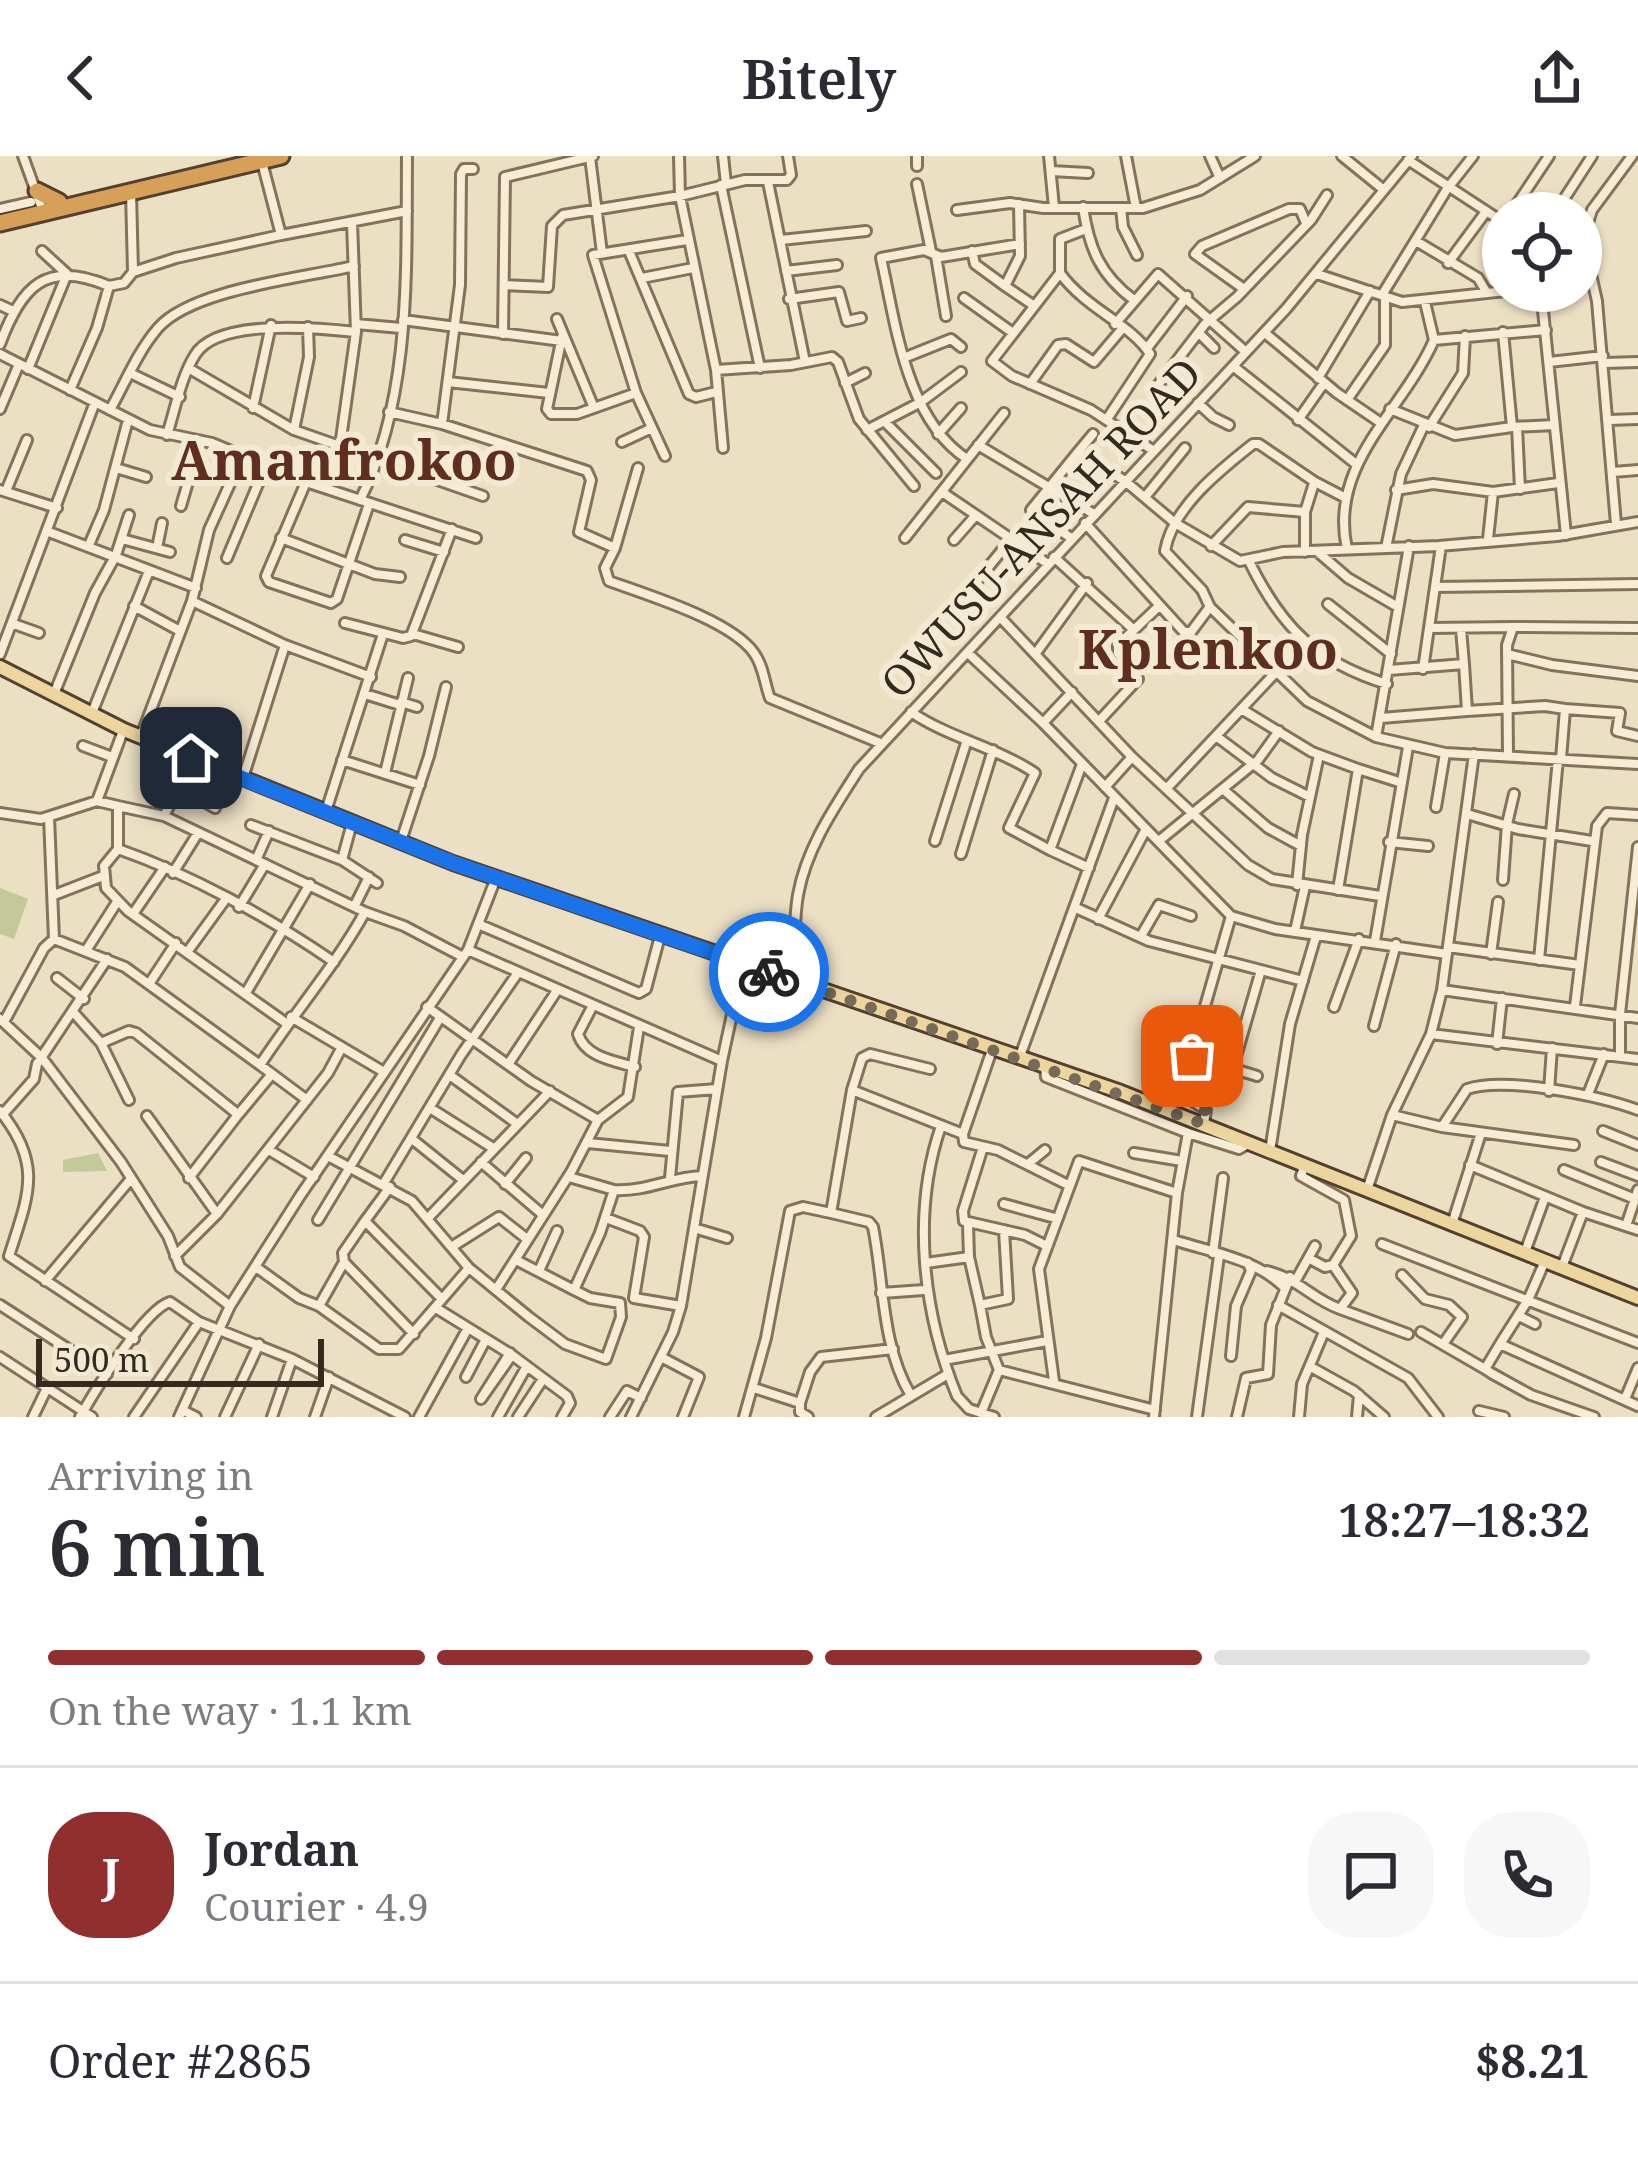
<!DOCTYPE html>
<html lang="en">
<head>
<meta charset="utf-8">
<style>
  :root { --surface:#fff; --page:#f7f7f7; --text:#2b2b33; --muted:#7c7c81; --line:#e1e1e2; --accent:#912f2f }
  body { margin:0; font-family:"Noto Serif",serif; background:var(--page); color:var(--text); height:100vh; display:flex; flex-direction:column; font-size:45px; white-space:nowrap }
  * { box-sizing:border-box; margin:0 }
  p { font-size:39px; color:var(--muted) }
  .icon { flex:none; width:66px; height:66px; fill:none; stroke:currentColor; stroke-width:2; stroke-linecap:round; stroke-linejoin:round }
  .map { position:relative; height:1261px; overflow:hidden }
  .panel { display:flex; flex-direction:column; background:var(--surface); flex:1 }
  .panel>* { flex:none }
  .controls { position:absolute; left:1482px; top:36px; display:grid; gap:24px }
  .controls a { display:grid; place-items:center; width:120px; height:120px; border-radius:50%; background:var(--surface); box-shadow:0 3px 9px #0004; font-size:60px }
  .scale { position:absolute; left:36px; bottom:30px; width:288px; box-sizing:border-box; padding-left:12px; border:6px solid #362a1f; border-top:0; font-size:33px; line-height:42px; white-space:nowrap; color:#362a1f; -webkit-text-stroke:9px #f3ead3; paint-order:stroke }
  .pin { position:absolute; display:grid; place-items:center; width:102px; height:102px; color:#fff; margin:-51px; border-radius:24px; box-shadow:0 6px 18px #0006 }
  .courier { position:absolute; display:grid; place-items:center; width:120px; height:120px; margin:-60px; border:9px solid #1a73e8; border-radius:50%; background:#fff; color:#222; box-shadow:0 3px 15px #0007 }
  .summary em { font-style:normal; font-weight:600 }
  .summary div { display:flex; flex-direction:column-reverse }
  .summary { display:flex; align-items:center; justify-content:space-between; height:204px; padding:0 48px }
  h1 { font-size:78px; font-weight:600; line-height:90px }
  .bar { display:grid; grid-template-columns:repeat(4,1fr); gap:18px 12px; align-content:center; height:144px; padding:0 48px }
  .bar i { height:15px; border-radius:9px; background:var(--line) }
  .bar .on { background:var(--accent) }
  .bar p { grid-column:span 4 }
  .line { display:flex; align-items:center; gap:30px; padding:0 48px; border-top:3px solid var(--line) }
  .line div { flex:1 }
  .round { display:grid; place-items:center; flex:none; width:126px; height:126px; border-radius:48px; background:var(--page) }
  header { display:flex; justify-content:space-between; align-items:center; height:156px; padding:0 48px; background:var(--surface); font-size:54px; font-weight:600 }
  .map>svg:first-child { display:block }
  .green { fill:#c3c998 }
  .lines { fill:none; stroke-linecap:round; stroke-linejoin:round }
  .minor-casing { stroke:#85725b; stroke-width:14 }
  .major-casing { stroke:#53402f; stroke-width:18 }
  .highway-casing { stroke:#53402f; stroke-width:21 }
  .minor { stroke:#f7edd7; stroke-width:8 }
  .major { stroke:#edd59e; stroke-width:12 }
  .highway { stroke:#d7a059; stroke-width:15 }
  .done { stroke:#766a59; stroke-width:12; stroke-dasharray:0 21.6 }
  .route { stroke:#1a73e8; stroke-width:15 }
  .labels { text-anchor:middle; stroke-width:12; stroke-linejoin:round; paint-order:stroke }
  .street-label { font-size:42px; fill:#362a1f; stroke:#f3ead3 }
  .district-label { font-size:54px; font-weight:bold; fill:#602e20; stroke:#f3ead3 }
</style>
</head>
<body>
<header><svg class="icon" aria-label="back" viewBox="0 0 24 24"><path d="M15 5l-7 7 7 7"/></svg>Bitely<svg class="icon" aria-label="share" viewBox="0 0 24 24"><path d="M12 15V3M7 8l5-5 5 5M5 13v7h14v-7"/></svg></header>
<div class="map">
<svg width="1638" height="1261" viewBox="0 0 1638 1261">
  <rect width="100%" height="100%" fill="#ece0c4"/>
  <path class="green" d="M0,732L28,743L14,783L0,778Z
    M98,997L107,1015L63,1016V1004Z"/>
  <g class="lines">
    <defs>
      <path id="minor" d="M23,0L44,58
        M679,0L680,40L716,214L723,292
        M723,0L726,28
        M917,0V10
        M1049,0L1054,51
        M1126,0L1136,52
        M1210,0L1220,22
        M1342,0L1384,34
        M590,1L602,97
        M1408,4L1503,66
        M262,6L281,79L407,55
        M1051,15L1088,17
        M768,26L805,206
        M917,28L931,95
        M721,29L760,212
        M1019,48L1020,100L1005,130L1033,149
        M1083,51C1089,92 1100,119 1134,144
        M1121,52L1123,71L1137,99
        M0,53L31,46
        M957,54L1010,47L1043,52H1143L1200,34L1255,0
        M1511,57L1549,0
        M1555,57L1592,0
        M1086,73L1060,83V117L992,205L1012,220L1091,254L1154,295
        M781,84L866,75
        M1416,85L1478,122L1487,137
        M629,95L689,238L696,241L716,236
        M972,95L975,108L1005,130
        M936,100L946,160
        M1448,107L1485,57
        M786,115L837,109
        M133,116L176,102L281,79
        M1060,117C1087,154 1131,168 1150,198L1107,263
        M1317,118L1402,146L1506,135
        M642,122L693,112
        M505,129L548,131L552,70L563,59L680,40L745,24H787L791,19L788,0
        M109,130L124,127L133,116L131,36
        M1244,133L1195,98L1202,90L1289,53H1300L1306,67
        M1541,135L1566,379
        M1382,139L1447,33L1473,0
        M964,142L1013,177
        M789,143L839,136L847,165L861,162
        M0,149L13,155
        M557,163L594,252
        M403,164L562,185
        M356,168L401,172
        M1115,168L1158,118L1246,196
        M1503,176L1512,271L1554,269
        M1199,177L1214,192
        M1265,177L1337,237L1381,267
        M503,178L505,21L593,0
        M562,181L547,253L551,258H577L636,237
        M1434,184L1546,174
        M0,188C22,130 46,103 109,130
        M1148,191L1187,140
        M0,198L150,274L212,287L306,326L476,382
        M906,201L951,183L961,191
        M1549,206L1603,200
        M1604,207L1638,206
        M1233,210L1356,308
        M28,213L67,118L42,95
        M190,213L294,274L483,340
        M716,214L791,209L832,201L838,206L859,263L914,330
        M130,217L180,241
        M1318,222L1370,135
        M448,226L549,237
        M845,227L865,217
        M1030,228L1058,189L1066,188L1094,206L1122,173
        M1155,233L1205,168L1237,141L1311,64L1327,39
        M70,234L97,172L109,130
        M1347,244L1385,189V140
        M1198,247L1213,261L1229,269
        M253,252L271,169
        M0,253L19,208
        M1390,253L1455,279L1512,271
        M110,254C125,227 138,195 158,172C192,133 303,122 354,110
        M389,256L442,268L587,315L591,324L579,376L615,392L638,312
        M1298,264L1324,227
        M1609,264L1638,263
        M885,266L936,317
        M442,268L460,129L461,18L464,13H473
        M1429,271L1463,217L1465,180
        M1517,271L1520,333
        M294,274L309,201L308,171
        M867,274L921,246L961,216
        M938,278L961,252
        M167,279C175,254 181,221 195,199C217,162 319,172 356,176
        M622,286L652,272
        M978,289L1094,358
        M340,290L356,176L352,66
        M1078,296L1093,278
        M665,300L636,237L593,99L687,84
        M967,303C906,263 896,169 881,102L924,94L941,101L1020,88
        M116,312L146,321
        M1613,316L1638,314
        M306,326L266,420L269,426L331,447L337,443L369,348
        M0,334L57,352
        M1396,334L1433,328L1493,336L1558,327
        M6,335L27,284
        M942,336L1048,408
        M1145,341L1185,292
        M1344,341L1315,326L1259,288H1253C1220,314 1172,352 1165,395L1202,434L1210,451L1307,545L1376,581L1445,597L1638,608
        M360,344C412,241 406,113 407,0
        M181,350L200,285
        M1085,367L1184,476H1191L1209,452
        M1616,368L1597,145L1583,83L1592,54L1632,0
        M49,376L196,432
        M281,382L375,418L400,421
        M905,382L1004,257
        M1071,382L1031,354L1078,296L1125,325L1175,367L1240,405L1283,396L1439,390L1557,380L1638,366
        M122,383L170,396
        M1488,383L1493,336
        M405,384L444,396
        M954,384L976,359
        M89,389L104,354L128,264
        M1211,390L1248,351L1305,356
        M157,392L162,367
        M615,392L605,412L609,425C647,439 731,464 754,497C764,511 764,526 770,542L880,587
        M1386,392L1401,318L1424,269
        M1347,393C1328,307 1403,255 1434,184L1425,146
        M1305,396V356L1314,327
        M1319,397L1348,422L1398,451
        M1054,401L1134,474
        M227,402L266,309
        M1249,405C1281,471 1316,506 1387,528
        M1435,431L1638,428
        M192,445L285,489
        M1328,448L1391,498
        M134,450L180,475
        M951,457L1012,382
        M1000,461L1132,601L1248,709L1272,723L1380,740
        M345,467L403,482L411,480L452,373
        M14,468L39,477
        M1429,472L1513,471
        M1461,473L1464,508
        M413,478L458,491
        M968,497L1043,567
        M1036,497L1087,427
        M0,498L95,246
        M1507,498L1552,509L1638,520
        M1273,510L1300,481
        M1423,513L1441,390
        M1072,536L1043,567L1231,760L1275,773L1447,798
        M54,538L95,437L116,399L129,359
        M365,538L400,549
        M401,546L417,551
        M1565,553L1620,557L1617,575L1638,580
        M1243,554L1312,596L1358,613L1338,734
        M1467,555L1545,550L1565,553L1561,603
        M911,556C949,582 996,591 1035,617L1009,672L1050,694
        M92,557L149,415
        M1381,562L1467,555L1464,508L1389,514
        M1100,564L1138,523L1118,497V489L1159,450
        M123,575L97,645L118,650V693L104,710L106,732L128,755L286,867
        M141,580L192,445L209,374L243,299
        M1216,580L1272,622L1310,641
        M1376,581L1409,390
        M83,590L112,601
        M1508,599L1507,489L1513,471L1638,472
        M342,604L420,629
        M1082,608L1050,694L1089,712
        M1358,613L1399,626
        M385,617L408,522
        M243,622L285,489L371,521
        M1105,631L1132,601
        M1167,632L1277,515
        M1225,635L1268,672L1301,690
        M118,650L164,660L365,756L404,770L463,801
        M1436,651L1445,597
        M326,655L383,478
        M0,657L41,663L97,645
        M1467,658L1518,673L1592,685
        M164,660L176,637L184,634L215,652
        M49,661L54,783
        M251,669L342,704L377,727
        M1160,684L1258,604L1279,575
        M401,685L429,600L446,531
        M935,685L967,584
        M1389,686L1428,690
        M118,693C192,719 270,762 334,806
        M961,698L993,594
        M256,704L269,675
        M342,704L352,667
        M173,717L198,677
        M1503,724L1507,668L1514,638
        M1297,729L1302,679L1319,599
        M54,739L103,720
        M355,749L369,721
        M239,751L265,708
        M1076,752L1149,785L1303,825
        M133,758L165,711
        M1098,763L1146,673
        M478,768L639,837L646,833L660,780
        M1295,775L1305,730
        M1141,780L1159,749L1191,760
        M1375,785L1408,591
        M1448,791L1580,809
        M87,793L117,746
        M468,794L722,905
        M188,795L225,744
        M1491,798L1498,746
        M1539,804L1558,603
        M57,822L84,843
        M791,823C796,795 793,767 798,739C806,693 834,652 859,613L1286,153L1412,0
        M149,828L176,787
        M1442,834L1638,862
        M247,835L310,728
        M1575,850L1597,670L1607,657L1638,659
        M427,851L531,925L598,964
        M592,851L578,878C585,901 614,905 635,911
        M1334,851L1359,783
        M74,857L101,887L129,875L136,877L235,956L237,960L189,1022
        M291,861L384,916
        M0,863L42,902L121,1006L168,1080L180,1111L230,1150
        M4,866L44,792L54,783L125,811L260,909C294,857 335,810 365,756
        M1374,870L1396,788
        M1431,878L1638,903
        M101,887L129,944
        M1497,888L1502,842
        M1020,900L1114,642
        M1192,900L1257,920
        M1620,901V858L1638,691
        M509,907L556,836
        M260,909L307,944
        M1045,911L1046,921L1188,977L1177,1037L1154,1261
        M1233,911L1261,814
        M451,920L516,967
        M852,934L963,978L993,891
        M1549,935L1552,892
        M1588,938L1604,898
        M430,952L493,992
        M0,955C44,1009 28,1040 9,1100L134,1183
        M3,958L34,923L37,908L107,803
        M1392,959L1442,971L1574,989
        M147,960L217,1058L175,1100
        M237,960L272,918
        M1204,968L1206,954L1180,937L1231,760
        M941,970C911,1057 923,1157 957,1240L969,1253L994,1261
        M1442,971L1467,933C1505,920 1600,940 1638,954
        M1603,975L1638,989
        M1188,977L1239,993L1248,988
        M963,978L964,986L998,994L1068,1029
        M412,983L463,1024
        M588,987L670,995
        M983,991L963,1055L964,1065L1025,1079L1045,1089
        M269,994L314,1021
        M1270,995L1290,868L1316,780
        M1134,997L1182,1005
        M328,1000L412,1045L469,1112L529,1161L565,1188L606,1203L621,1161L620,1147L590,1142L574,1134
        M481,1006L543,1059
        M1601,1006L1638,1020
        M1028,1008L1045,994
        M1470,1009L1583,1056L1638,1074
        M1304,1011L1301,1020L1344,1044L1351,1080L1333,1109
        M1564,1014L1635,1043
        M670,1022L678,936L717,933
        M384,1027L461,899L517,818
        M505,1028L526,1002
        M390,1031L365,1065L442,1143
        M614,1034C647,1036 670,1021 702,1020
        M1367,1034L1392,959L1431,878L1442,834L1474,598
        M1004,1048L1055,1062
        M217,1058L328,917L342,891
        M429,1061L550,935
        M606,1062L640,1075L644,1081L634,1142L681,1150
        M318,1064L440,862
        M1452,1068L1481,977
        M1626,1070L1638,1034
        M694,1072L727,1082
        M1174,1084C1213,1097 1255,1102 1285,1132
        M1382,1088L1638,1187
        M453,1090L499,1061L527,1083
        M1525,1096L1545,1041
        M1213,1097L1223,1022
        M969,1101L980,1149
        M516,1104L574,1134L600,1077L614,1034L569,1021
        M1545,1105L1528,1144L1500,1188L1638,1250
        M344,1106L414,1178
        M926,1107L969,1101L968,1069
        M256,1111L299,1142L319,1150L344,1106L343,1097L365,1065
        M1562,1111L1583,1056
        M539,1115L557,1075
        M1267,1115C1301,1124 1310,1142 1340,1153L1352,1137L1333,1109L1325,1111L1310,1103
        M1402,1119L1425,1143L1449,1149L1462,1161L1443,1188
        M1296,1124L1315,1090
        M45,1125L130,1024
        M497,1132L571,1016L598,964L628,941L639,871
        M881,1137L924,1134
        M0,1149L107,1218
        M1278,1149L1408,1222L1438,1261
        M319,1150L379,1193H399L469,1112
        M436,1152L512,1199L567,1240L570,1247L562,1261
        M1340,1153L1408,1178
        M1519,1160L1535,1168
        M1421,1176L1485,1213
        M1500,1188L1485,1213L1491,1217L1531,1239L1594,1261
        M510,1197L481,1243L512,1199
        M1231,1200L1236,1150L1251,1115L1248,1107
        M0,1201L92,1261
        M661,1201L699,1221L683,1261
        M944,1204L1047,1185
        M1311,1211L1354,1235L1384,1261
        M999,1214L986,1181L980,1149L1008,1143L1004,1074
        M466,1221L486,1183
        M1054,1225L1039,1113L1079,1005L1177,1037
        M754,1232L800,1247V1256L808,1261
        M910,1238C881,1188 884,1125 873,1071L869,1066L831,1057L852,934L862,902L870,898L930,913
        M1625,1243L1638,1212
        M800,1247L810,1216L821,1201L893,1193
        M182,1254L196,1261
        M1479,1255L1504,1261
        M981,1257L999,1214L1155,1254
        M33,1261L47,1232
        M80,1261C94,1236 145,1153 170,1146L199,1166L292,1203L405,1261
        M134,1261L199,1166
        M179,1261L230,1150L300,1040L468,794L496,722
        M225,1261L259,1188
        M272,1261L292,1203
        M315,1261L329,1221
        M419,1261L468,1172
        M498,1261L527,1210
        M518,1261L543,1223
        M610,1261L627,1235L641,1242
        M631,1261L673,1176L681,1150L722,905L743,807
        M744,1261L766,1182L790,1055L803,1051L831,1057
        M876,1261L948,1218
        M1197,1261L1219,1100
        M1237,1261L1246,1222L1268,1218L1271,1169L1290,1121
        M1299,1261L1302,1228L1324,1176
        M1357,1261L1359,1239"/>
      <path id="major" d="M0,511L124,574L453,707L1121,936L1638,1142"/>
      <path id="highway" d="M37,35L59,46
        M0,67L281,0"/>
    </defs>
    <use href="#minor" class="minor-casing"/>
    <use href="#major" class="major-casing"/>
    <use href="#highway" class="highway-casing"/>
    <use href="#minor" class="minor"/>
    <use href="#major" class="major"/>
    <use href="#highway" class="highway"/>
  </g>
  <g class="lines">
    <path class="done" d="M769,816L1204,968L1206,955L1180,939L1192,900"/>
    <path class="route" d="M191,602L453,707L769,816"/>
  </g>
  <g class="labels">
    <g class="street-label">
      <text transform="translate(1041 372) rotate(-47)" y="15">OWUSU-ANSAH ROAD</text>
    </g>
    <g class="district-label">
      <text x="344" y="324">Amanfrokoo</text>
      <text x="1208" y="513">Kplenkoo</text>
    </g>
  </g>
</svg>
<div class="controls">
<a><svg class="icon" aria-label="locate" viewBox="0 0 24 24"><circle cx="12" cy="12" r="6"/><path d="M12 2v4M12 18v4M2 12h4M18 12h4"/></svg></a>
</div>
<div class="scale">500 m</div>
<div class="pin" style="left:1192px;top:900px;background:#ea580c"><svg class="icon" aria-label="bag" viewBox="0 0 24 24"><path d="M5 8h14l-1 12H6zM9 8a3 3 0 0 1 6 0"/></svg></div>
<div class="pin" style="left:191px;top:602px;background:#1f2937"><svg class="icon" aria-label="home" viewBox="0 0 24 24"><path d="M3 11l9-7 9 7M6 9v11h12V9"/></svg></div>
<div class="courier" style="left:769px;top:816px"><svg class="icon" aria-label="bike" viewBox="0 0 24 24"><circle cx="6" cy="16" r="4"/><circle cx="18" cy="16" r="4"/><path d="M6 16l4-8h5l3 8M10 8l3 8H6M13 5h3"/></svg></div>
</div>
<section class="panel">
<div class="summary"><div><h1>6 min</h1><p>Arriving in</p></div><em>18:27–18:32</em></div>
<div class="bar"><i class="on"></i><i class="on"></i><i class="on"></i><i></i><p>On the way · 1.1 km</p></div>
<div class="line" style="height:216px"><b class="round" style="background:var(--accent);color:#fff">J</b><div><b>Jordan</b><p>Courier · 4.9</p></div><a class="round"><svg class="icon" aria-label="chat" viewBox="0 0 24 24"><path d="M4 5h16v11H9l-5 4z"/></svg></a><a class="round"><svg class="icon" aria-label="phone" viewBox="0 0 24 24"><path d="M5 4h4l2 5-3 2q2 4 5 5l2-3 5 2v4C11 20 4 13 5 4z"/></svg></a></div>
<div class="line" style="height:156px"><div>Order #2865</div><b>$8.21</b></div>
</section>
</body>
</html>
